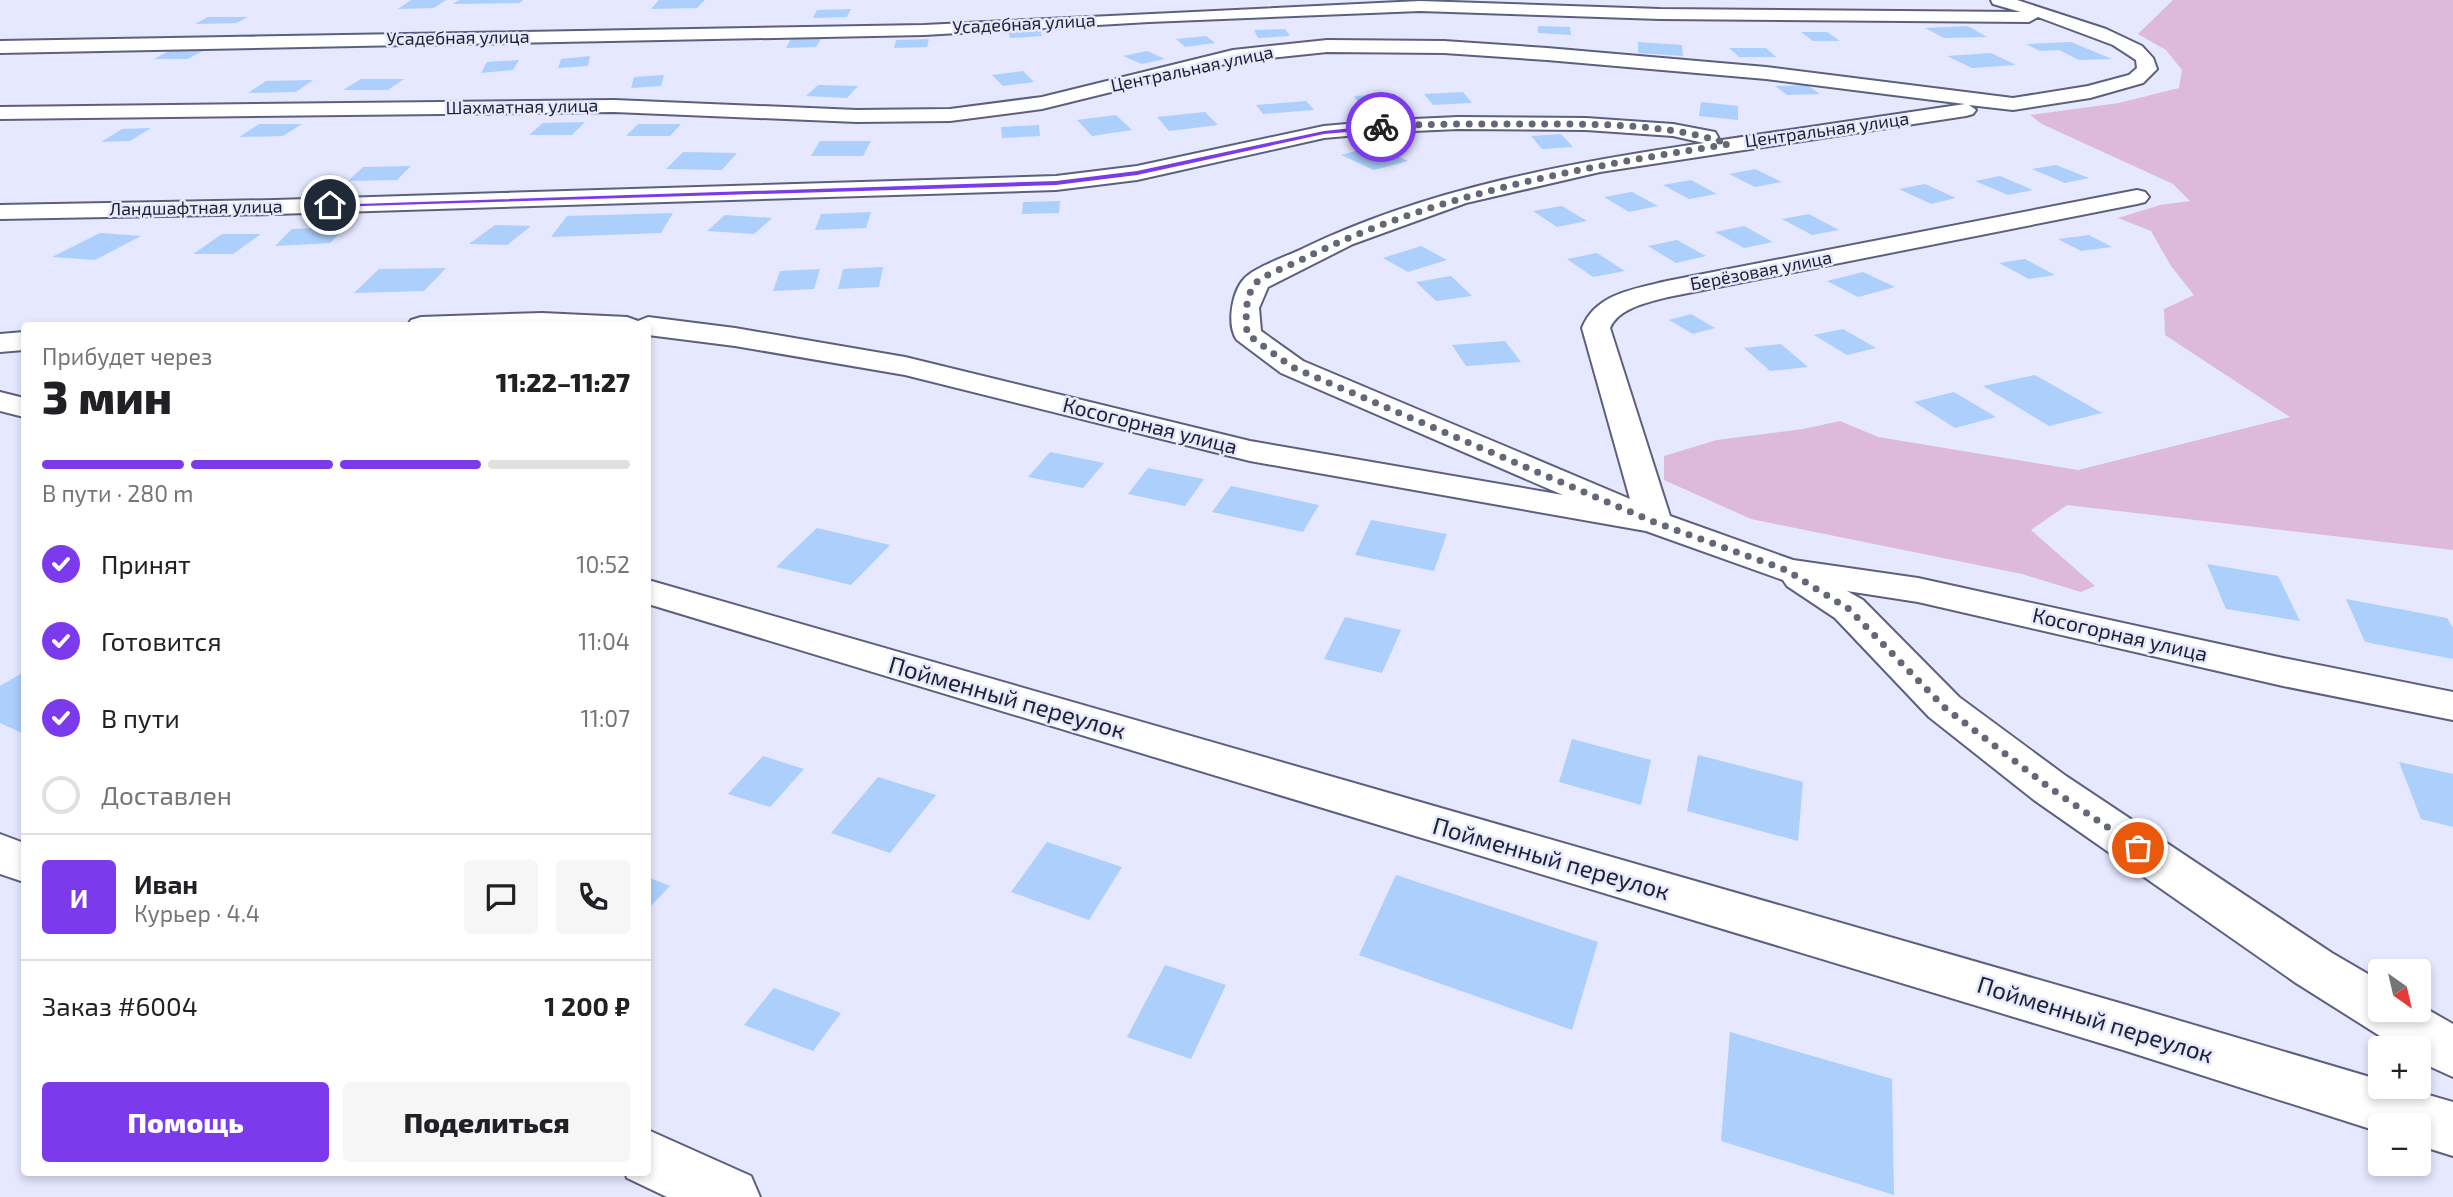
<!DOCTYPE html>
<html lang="ru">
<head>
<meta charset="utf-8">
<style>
  :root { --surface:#fff; --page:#f6f6f6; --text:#202124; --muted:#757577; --line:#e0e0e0; --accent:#7c3aed }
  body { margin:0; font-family:"Exo 2",sans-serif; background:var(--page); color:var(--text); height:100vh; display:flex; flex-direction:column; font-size:26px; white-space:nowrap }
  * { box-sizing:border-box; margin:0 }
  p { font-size:23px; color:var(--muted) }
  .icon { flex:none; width:38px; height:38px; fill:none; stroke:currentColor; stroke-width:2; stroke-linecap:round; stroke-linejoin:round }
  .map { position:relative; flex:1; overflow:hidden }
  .panel { position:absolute; left:21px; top:322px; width:630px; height:854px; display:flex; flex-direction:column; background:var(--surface); border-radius:7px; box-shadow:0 4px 10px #0003 }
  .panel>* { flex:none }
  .needle { width:46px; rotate:146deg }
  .controls { position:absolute; left:2368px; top:959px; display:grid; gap:14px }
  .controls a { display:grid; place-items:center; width:63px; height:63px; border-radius:7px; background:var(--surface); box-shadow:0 4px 10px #0003; font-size:35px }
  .pin { position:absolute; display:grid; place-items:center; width:60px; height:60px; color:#fff; margin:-30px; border:4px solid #fff; border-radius:50%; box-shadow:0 2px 7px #0007 }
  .courier { position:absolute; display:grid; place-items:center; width:70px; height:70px; margin:-35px; border:5px solid #7c3aed; border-radius:50%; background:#fff; color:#222; box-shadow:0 2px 9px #0007 }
  .overview em { font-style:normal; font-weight:800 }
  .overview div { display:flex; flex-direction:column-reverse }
  .overview { display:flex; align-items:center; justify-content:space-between; height:119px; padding:0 21px }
  h1 { font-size:46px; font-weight:800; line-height:52px }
  .bar { display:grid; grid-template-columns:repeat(4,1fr); gap:10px 7px; align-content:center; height:84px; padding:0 21px }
  .bar i { height:9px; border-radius:5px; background:var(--line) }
  .bar .active { background:var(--accent) }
  .bar p { grid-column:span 4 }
  .line { display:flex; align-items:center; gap:18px; padding:0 21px; border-top:2px solid var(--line) }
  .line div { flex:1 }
  .round { display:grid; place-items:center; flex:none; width:74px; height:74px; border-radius:7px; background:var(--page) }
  ol { padding:0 21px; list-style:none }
  li { display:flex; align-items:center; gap:21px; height:77px }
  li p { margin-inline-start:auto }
  li .icon { padding:7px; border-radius:50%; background:var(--accent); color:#fff; stroke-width:4 }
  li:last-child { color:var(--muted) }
  li i { width:38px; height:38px; border:4px solid var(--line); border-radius:50% }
  .action { display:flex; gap:14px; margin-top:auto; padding:14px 21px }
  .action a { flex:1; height:80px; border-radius:7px; background:var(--accent); color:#fff; font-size:28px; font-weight:800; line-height:80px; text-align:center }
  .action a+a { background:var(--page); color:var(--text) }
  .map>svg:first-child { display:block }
  .green { fill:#ddb9dc }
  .building { fill:#accffb }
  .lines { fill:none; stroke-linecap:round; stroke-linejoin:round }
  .minor-casing { stroke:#5c607e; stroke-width:4 }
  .minor { fill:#fff; fill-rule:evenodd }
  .route { fill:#7c3aed }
  .done { stroke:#646776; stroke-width:7; stroke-dasharray:0 12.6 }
  .labels { text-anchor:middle; stroke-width:5; stroke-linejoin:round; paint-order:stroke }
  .far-street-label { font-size:18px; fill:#1f212d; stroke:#e5e8fe }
  .street-label { font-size:21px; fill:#1f212d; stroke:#e5e8fe }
  .near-street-label { font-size:24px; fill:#1f212d; stroke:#e5e8fe }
</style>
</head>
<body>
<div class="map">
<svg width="2453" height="1197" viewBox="0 0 2453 1197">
  <rect width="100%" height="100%" fill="#e5e8fe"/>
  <path class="green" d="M2173,0H2453V550L2067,505L2031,530L2095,586L2081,592L2022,574L1751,519L1664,480V456L1717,440L1803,429L1840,421L1878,437L2078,470L2290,417L2165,335L2164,309L2194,295L2171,266L2151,231L2118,218L2160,205L2190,201L2173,184L2042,124L2030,115L2119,103L2179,88L2182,70L2166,50L2138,34Z"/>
  <path class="building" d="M411,0H446L434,8L398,9Z
    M459,0H523L519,3L453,4Z
    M659,0H705L697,8L651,9Z
    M851,9L847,17L813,18L817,10Z
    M208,17H248L236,23L195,24Z
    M1538,26L1570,27L1571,35L1538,33Z
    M1968,26L1987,37L1944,38L1925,28Z
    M1040,29L1042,36L1010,38L1008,31Z
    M1285,29L1290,36L1258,38L1254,30Z
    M1801,32H1827L1840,41H1813Z
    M1206,36L1215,43L1185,47L1176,39Z
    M792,37H822L816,47L786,48Z
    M929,39L927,47L894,48L896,40Z
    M1638,42L1682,45L1683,56L1638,53Z
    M2071,42L2112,59L2079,60L2059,50L2040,51L2026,44Z
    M1729,48H1766L1776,57H1739Z
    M171,50H204L188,59H154Z
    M1147,51L1165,59L1142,64L1123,56Z
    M1991,53L2016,65L1972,68L1947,56Z
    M590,56L588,66L558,68L561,59Z
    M519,60L513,70L481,73L487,62Z
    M1023,71L1034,82L1003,86L992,75Z
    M664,75L661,86L631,88L634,77Z
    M361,79H404L388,90H343Z
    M313,80L296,92L248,93L266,81Z
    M818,85L858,86L847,98L806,96Z
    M1807,85L1820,94L1787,95L1775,86Z
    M1463,92L1472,103L1433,105L1424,94Z
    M1395,94L1403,105L1362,108L1354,96Z
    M1306,101L1314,110L1263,114L1256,105Z
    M1701,102L1738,106V120L1699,116Z
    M1205,112L1218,125L1169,131L1157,117Z
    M1116,115L1132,130L1092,136L1077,120Z
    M585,122L572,135H529L543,123Z
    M259,124H302L283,136L239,137Z
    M638,124H681L670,136H626Z
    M1039,125L1040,136L1002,138L1001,127Z
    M151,128L130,141L101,142L122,129Z
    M1561,134L1573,147L1542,149L1531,136Z
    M820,141H871L863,156H811Z
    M1374,146L1408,161L1374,170L1341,155Z
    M683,152L737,153L722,170L666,169Z
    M2056,165L2089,178L2065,183L2032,169Z
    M411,166L397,180L348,181L363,167Z
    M1755,169L1782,182L1755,187L1729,174Z
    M2000,176L2033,190L2008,195L1975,181Z
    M1691,180L1717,194L1689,199L1663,185Z
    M1925,184L1956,198L1931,204L1899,189Z
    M1632,192L1658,206L1629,212L1604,197Z
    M1060,201L1059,213L1022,214L1023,202Z
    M1562,206L1587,221L1557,227L1533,211Z
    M871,212L866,228L815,230L821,214Z
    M673,213L661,233L551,237L567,216Z
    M1809,214L1839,230L1812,235L1782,219Z
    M725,215L772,218L754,234L707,231Z
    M495,225L531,226L507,245L469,244Z
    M1744,226L1773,242L1744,248L1715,232Z
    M346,227L330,243L275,246L292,229Z
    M100,233L141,236L95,260L52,257Z
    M222,234H261L233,254H193Z
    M2089,235L2112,247L2081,251L2058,239Z
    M1677,240L1706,256L1676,263L1648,246Z
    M1421,246L1447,260L1408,272L1383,258Z
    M1597,253L1625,271L1593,277L1567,259Z
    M2025,259L2055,275L2029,279L1999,263Z
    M883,267L879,287L838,289L843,269Z
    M446,268L424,291L354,293L379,269Z
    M820,269L814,289L773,291L780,271Z
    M1863,272L1895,287L1858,297L1827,281Z
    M1451,276L1472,296L1436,301L1416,282Z
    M1691,314L1715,328L1693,334L1669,320Z
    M1843,329L1876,348L1847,355L1814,335Z
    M1505,341L1521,362L1466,366L1452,345Z
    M1781,344L1808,367L1770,371L1744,348Z
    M2035,375L2102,413L2049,426L1983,386Z
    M1954,392L1996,417L1955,428L1914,402Z
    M1050,452L1104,463L1083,488L1028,477Z
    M1148,468L1204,479L1185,506L1128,494Z
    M1231,486L1319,505L1303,532L1212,512Z
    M1371,520L1447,534L1434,571L1355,555Z
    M817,528L890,545L851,585L776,567Z
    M2207,564L2278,576L2300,621L2226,609Z
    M2346,599L2447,618L2453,628V659L2365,642Z
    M1345,617L1401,630L1382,673L1324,659Z
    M24,672V734L0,723V686Z
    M1572,739L1651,760L1641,805L1559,782Z
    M1698,755L1803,782L1798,841L1687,811Z
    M763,756L804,769L770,807L728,794Z
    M2399,762L2453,774V827L2421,819Z
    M878,777L936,795L890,853L831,833Z
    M1047,842L1122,867L1089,920L1011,892Z
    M1396,875L1598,942L1572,1030L1359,955Z
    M648,877L670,886L648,909Z
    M1165,965L1226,985L1191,1059L1127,1037Z
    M774,988L841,1013L813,1051L744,1025Z
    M1730,1032L1892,1079L1894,1195L1721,1141Z"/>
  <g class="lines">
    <defs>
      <path id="minor" d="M1991,0H2017L2106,29L2142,46L2153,58L2157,69L2143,83L2090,98L2013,110L1969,105L1976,110L1973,114L1966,116L1600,172L1466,203L1353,244L1268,287L1259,308L1261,331L1303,361L1630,499L1582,328C1595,294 1634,289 1667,281L2137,190L2145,192L2149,197L2145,202L2137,204L1668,297C1649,302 1618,308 1610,328L1670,516L1793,560L1918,578L2283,658L2453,692V720L2283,686L1918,602L1847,591L1863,600L1959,697L2066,776L2332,953L2380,981V1010H2418V1004L2453,1024V1077L2418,1061V1048H2399L2296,983L2034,800L1929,717L1835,618L1787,586L1783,580L1646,531L1250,461L905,375L735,346L648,335V326H407L411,320L421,317L542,313L627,317L638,321L648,317L735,328L905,357L1250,441L1563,495L1281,373L1237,340C1226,325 1232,288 1247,276C1260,265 1288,256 1304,248C1429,188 1568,163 1704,143L1673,136L1586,130L1458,129L1392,132L1324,138L1137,180L1056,190L275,214L0,219V205L275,200L1056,176L1137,166L1324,126L1392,120L1458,117L1586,118L1673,124L1715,132L1718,137L1715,141L1965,104L1766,79L1547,60L1444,53L1327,52L1233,62L1042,109L950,121L857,122L614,112L0,119V107L614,100L857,110L950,109L1042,97L1233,50L1327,40L1444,41L1547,48L1766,67L2013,98L2088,86L2129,75L2137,68L2136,60L2113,45L2038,17L2029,22L1660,19L1420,11L1149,22L924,35L0,53V41L924,25L1420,1L1660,9L2021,12L1993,4Z
        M24,332V350L0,352V334Z
        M0,392L24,398V417L0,411Z
        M648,580L2123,1004L2380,1080V1087H2401L2453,1102V1156L2418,1145V1125H2380V1132L2123,1050L648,604Z
        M0,834L24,843V882L0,874Z
        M648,1130L751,1176L760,1197H667L627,1178L625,1172H648Z"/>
    </defs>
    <use href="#minor" class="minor-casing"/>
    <use href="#minor" class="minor"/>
  </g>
  <path class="route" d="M1381,125L1383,129L1324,134L1137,175L1056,185L330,207L326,205L1056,181L1137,171L1324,131Z"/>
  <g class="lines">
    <path class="done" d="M1381,127C1431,123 1482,124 1532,124C1598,124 1666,123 1729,144C1583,167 1436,193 1303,259C1293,264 1263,275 1256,283C1244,297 1246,317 1247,334L1292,367L1654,522L1786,570L1849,609L1944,707L2050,788L2138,848"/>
  </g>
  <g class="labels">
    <g class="far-street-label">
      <text transform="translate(1024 24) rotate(-3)" y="6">Усадебная улица</text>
      <text transform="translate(458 38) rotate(-1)" y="6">Усадебная улица</text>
      <text transform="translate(1192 69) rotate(-12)" y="6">Центральная улица</text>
      <text transform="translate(522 107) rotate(-1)" y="6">Шахматная улица</text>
      <text transform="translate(1827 130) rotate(-8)" y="6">Центральная улица</text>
      <text transform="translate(196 208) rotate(-1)" y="6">Ландшафтная улица</text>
      <text transform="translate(1761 271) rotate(-11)" y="6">Берёзовая улица</text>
    </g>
    <g class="street-label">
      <text transform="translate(1150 426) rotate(14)" y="7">Косогорная улица</text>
      <text transform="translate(2120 635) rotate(13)" y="7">Косогорная улица</text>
    </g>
    <g class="near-street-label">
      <text transform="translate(1007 698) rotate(16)" y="8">Пойменный переулок</text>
      <text transform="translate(1551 859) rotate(16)" y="8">Пойменный переулок</text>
      <text transform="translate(2095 1020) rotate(17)" y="8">Пойменный переулок</text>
    </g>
  </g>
</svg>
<div class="controls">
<a><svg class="needle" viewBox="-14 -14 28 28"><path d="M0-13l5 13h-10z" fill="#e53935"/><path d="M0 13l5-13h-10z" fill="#757577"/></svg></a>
<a>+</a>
<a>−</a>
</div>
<div class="pin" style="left:2138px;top:848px;background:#ea580c"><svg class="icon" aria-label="bag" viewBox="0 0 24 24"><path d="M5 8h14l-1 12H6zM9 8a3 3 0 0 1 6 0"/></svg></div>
<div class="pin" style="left:330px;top:205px;background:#1f2937"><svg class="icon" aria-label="home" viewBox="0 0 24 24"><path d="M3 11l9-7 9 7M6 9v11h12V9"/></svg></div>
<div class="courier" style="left:1381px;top:127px"><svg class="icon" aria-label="bike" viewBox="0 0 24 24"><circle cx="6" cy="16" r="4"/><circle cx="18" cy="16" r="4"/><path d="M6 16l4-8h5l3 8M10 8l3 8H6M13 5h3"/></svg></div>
<section class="panel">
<div class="overview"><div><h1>3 мин</h1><p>Прибудет через</p></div><em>11:22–11:27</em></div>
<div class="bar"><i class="active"></i><i class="active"></i><i class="active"></i><i></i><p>В пути · 280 m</p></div>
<ol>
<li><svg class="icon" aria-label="check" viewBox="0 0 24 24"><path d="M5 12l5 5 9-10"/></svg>Принят<p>10:52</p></li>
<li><svg class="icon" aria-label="check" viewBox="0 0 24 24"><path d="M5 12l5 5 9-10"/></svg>Готовится<p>11:04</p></li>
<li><svg class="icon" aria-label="check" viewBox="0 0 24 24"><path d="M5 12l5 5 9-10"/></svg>В пути<p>11:07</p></li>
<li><i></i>Доставлен</li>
</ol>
<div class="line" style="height:126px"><b class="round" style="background:var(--accent);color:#fff">И</b><div><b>Иван</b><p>Курьер · 4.4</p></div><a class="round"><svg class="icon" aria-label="chat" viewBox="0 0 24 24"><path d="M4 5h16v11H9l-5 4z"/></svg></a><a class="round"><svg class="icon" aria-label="phone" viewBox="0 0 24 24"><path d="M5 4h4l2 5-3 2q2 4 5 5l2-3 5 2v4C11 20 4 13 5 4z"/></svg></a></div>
<div class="line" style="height:91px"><div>Заказ #6004</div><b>1 200 ₽</b></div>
<div class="action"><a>Помощь</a><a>Поделиться</a></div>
</section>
</div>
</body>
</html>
